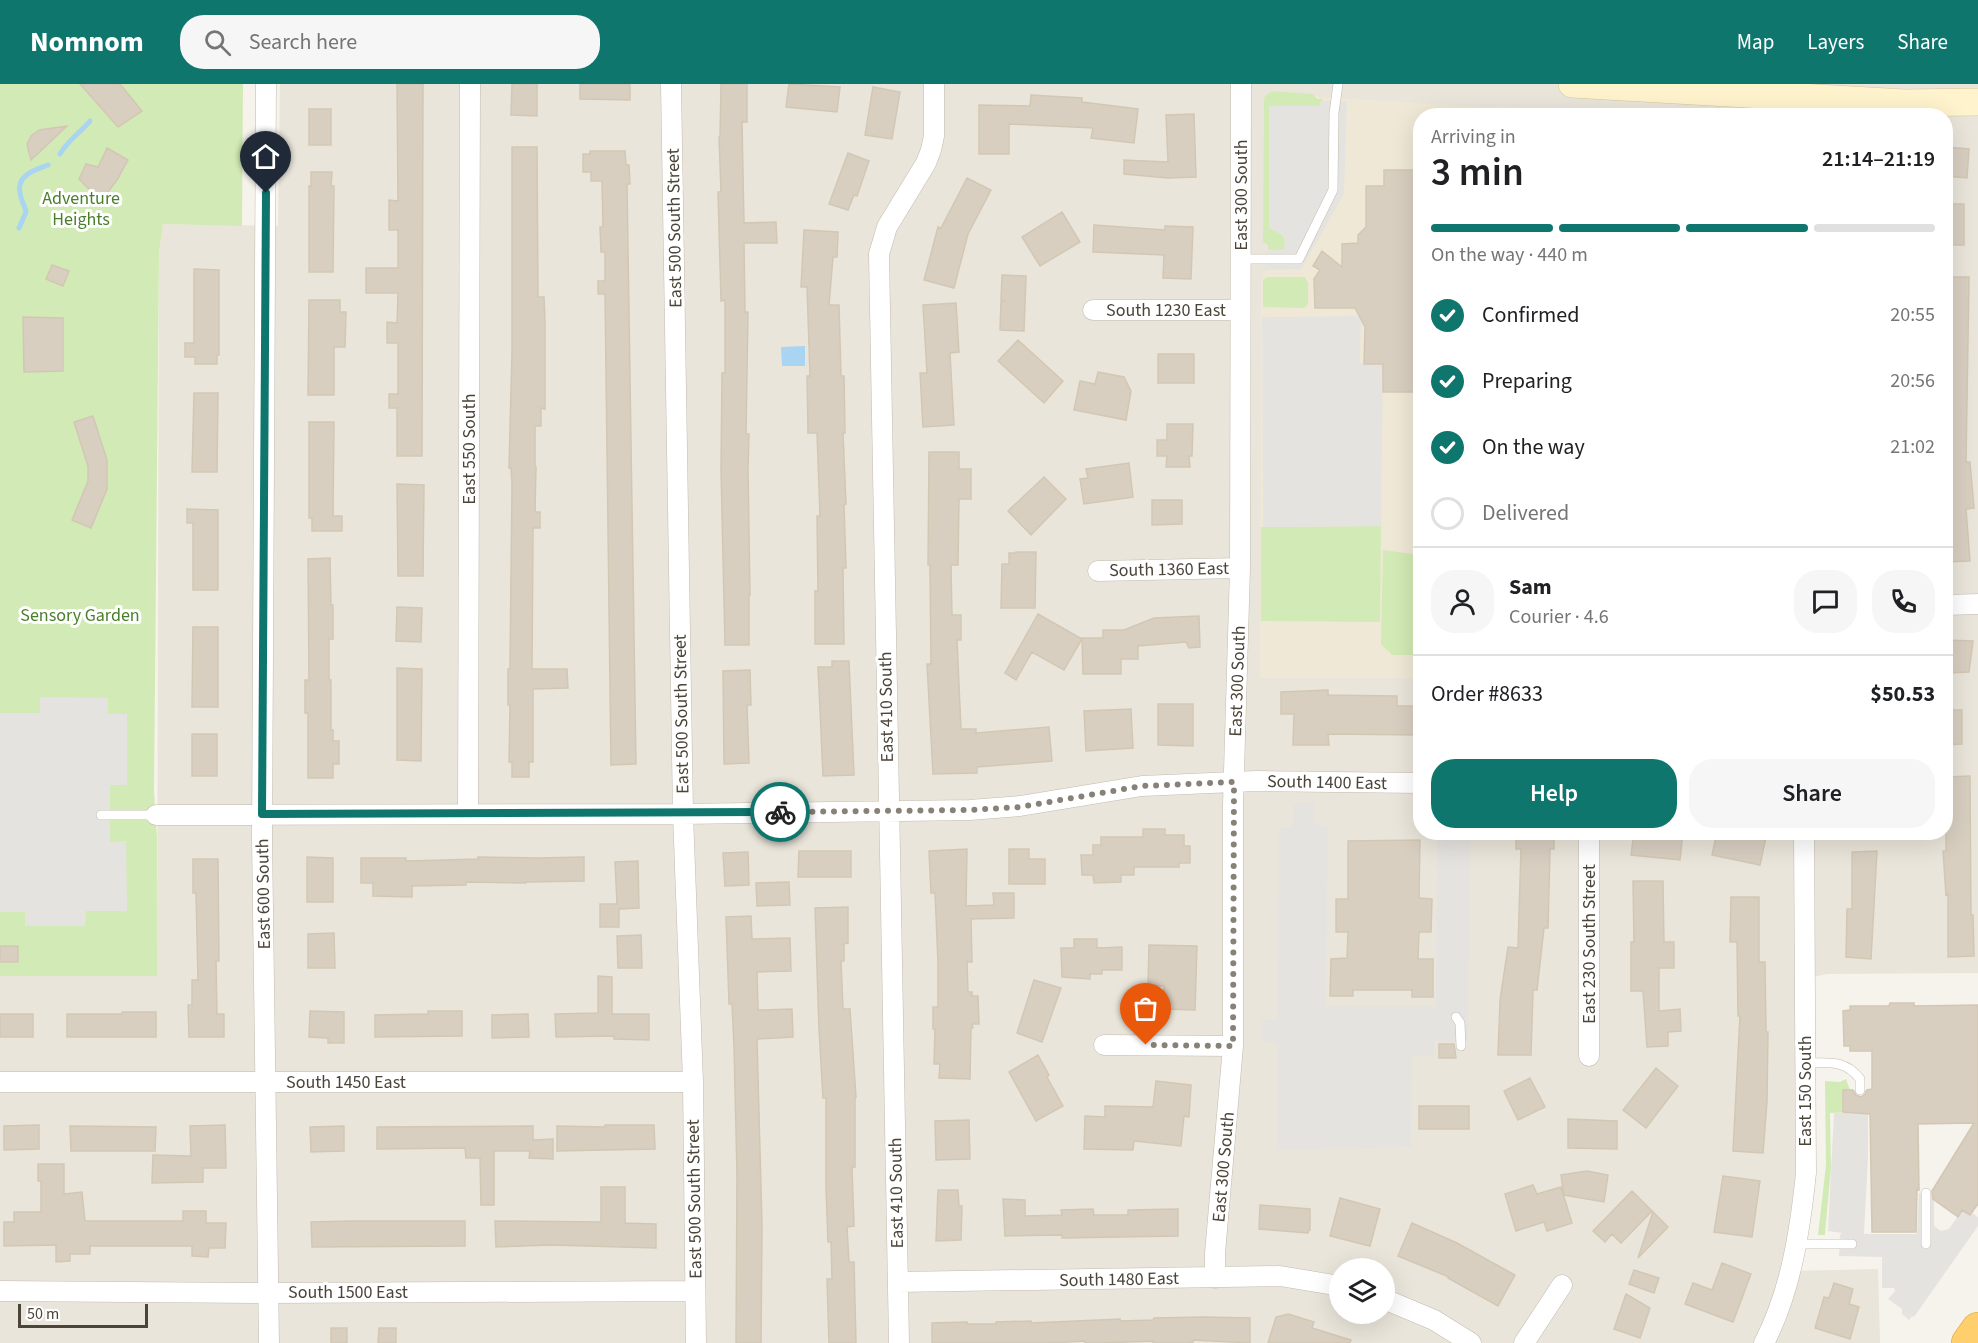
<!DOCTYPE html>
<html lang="en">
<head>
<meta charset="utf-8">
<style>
  :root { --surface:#fff; --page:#f6f6f6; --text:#202124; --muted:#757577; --line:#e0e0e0; --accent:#0f766e }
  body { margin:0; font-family:"Source Sans 3",sans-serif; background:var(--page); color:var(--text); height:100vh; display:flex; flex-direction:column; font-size:22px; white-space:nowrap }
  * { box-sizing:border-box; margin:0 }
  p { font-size:20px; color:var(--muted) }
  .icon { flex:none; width:33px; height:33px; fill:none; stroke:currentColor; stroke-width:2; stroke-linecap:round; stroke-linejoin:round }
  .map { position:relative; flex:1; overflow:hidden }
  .panel { position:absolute; left:1413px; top:24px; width:540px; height:732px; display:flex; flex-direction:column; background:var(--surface); border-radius:24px; box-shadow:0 6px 24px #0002 }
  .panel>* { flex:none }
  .controls { position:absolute; left:1329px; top:1174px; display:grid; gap:12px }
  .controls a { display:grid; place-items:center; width:66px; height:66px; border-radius:50%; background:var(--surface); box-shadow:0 6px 24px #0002; font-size:30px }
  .scale { position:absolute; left:18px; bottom:15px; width:130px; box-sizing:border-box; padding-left:6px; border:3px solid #4b4439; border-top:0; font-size:16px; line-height:21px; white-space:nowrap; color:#4b4439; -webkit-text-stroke:4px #fff; paint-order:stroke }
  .pin { position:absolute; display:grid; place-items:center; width:51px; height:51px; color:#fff; margin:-62px -26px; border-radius:50% 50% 50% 0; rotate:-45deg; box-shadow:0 0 6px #0007 }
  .pin .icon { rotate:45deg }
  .courier { position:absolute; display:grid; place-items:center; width:60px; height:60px; margin:-30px; border:4px solid #0f766e; border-radius:50%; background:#fff; color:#222; box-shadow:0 2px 8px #0007 }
  .overview em { font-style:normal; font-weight:600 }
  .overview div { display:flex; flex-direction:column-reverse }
  .overview { display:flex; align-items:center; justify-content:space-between; height:102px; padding:0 18px }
  h1 { font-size:39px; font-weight:600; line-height:45px }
  .bar { display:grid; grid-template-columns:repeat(4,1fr); gap:9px 6px; align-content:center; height:72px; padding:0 18px }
  .bar i { height:8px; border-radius:4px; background:var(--line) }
  .bar .on { background:var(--accent) }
  .bar p { grid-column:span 4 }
  .line { display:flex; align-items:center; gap:15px; padding:0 18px; border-top:2px solid var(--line) }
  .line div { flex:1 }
  .round { display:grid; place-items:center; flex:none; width:63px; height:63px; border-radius:24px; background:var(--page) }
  ol { padding:0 18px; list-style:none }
  li { display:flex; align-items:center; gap:18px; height:66px }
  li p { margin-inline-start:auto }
  li .icon { padding:6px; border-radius:50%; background:var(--accent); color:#fff; stroke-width:4 }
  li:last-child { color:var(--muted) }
  li i { width:33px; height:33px; border:3px solid var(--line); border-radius:50% }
  .primary-button { display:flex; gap:12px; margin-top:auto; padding:12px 18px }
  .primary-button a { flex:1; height:69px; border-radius:24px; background:var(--accent); color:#fff; font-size:24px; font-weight:600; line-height:69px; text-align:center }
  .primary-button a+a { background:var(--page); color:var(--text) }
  header { display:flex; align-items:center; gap:36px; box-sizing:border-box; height:84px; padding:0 30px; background:var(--accent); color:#fff }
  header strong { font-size:28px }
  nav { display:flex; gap:33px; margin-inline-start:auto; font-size:21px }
  .search { width:420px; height:54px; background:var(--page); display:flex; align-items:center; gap:15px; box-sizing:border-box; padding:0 21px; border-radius:24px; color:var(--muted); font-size:22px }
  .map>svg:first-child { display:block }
  .residential { fill:#eae5da; fill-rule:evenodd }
  .education { fill:#efe8d6 }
  .green { fill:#d2eab5 }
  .parking { fill:#e5e3e0 }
  .water { fill:#a9d4f2 }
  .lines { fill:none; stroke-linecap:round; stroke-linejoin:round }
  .stream { stroke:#a9d4f2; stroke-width:5 }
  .building { fill:#d8cfc1; stroke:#d3c7b4; stroke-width:1.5 }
  .lane-casing { stroke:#c2bbae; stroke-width:10 }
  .street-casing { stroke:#c2bbae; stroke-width:21 }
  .secondary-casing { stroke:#d6c79b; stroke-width:28 }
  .highway-casing { stroke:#e0a43c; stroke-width:34 }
  .lane { stroke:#fff; stroke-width:9 }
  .street { stroke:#fff; stroke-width:20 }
  .secondary { stroke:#fff3cd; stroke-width:27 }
  .highway { stroke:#ffcf6e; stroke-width:33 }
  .done { stroke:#878178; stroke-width:6; stroke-dasharray:0 10.8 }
  .route { stroke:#0f766e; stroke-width:8 }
  .labels { text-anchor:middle; stroke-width:6; stroke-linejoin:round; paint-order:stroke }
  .street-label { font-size:18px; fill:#4b4439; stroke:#fff }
  .park-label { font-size:18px; fill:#4a7f2a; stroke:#fff }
</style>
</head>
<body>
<header>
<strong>Nomnom</strong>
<div class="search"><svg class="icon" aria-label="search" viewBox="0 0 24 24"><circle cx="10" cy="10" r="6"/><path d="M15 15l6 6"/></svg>Search here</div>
<nav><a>Map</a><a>Layers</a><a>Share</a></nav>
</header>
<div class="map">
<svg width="1978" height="1259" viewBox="0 0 1978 1259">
  <rect width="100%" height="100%" fill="#f6f3ec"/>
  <path class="residential" d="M280,0H1978V889L1827,890L1805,895L1806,1089L1790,1187L1878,1185L1880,1259H0V892L157,891L159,169L163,140L278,142ZM1420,32H1946V748H1420ZM1340,1185H1384V1230H1340Z"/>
  <path class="education" d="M1272,7L1313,10L1319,13L1496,24V22L1629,31L1420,32V594H1260L1261,196L1263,190L1267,186L1268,162L1263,158L1264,16L1265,12Z"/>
  <path class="green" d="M0,0H243L242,142L163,140L159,169L154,707L157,753V892H0Z
    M1272,7L1313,10L1317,15H1323L1319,22L1269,23L1282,151C1286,154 1287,163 1283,166H1268V161L1263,158L1264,16L1265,12Z
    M1267,193H1305L1308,199V220L1304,224L1263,223V196Z
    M1381,442L1380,538L1261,537V443Z
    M1383,466L1420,471V571H1392L1381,560Z
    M1846,995L1850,1006L1849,1028L1830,1029L1831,1084L1825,1149V1151H1818L1826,1081L1825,997L1840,998Z"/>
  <path class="parking" d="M1323,17H1347L1344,110L1301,185L1265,186V167L1284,165L1285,155L1282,151L1269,144V22H1319Z
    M1359,232L1361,235L1360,278L1362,280H1383L1381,442L1263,443L1262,233Z
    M40,613L108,614V630H127V701H110V758L126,757L127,827H86L85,842H25V828H0V629H40Z
    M1314,718V740L1328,742L1326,923H1436L1437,749H1470L1468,958L1434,957V973L1412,972L1411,1063L1277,1066V958L1262,957V936H1277L1279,744H1288L1293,740V719Z
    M1868,1028V1074L1864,1150H1917L1919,1109H1934V1142L1941,1147L1949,1145L1962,1126L1970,1131L1972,1129L1978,1133V1142L1914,1233L1912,1232L1909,1236L1902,1230V1225L1888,1215L1895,1207L1894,1204H1882V1173L1839,1172L1840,1151L1842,1149L1828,1147L1834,1029Z"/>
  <path class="water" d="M805,262V282H782L781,263Z"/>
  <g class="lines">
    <path class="stream" d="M60,70C68,56 80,49 90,37
      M19,144L26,128C25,122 21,116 20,109C16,91 35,86 48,81"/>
  </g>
  <path class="building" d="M80,0H120L142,27L118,43Z
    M397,0H423L422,372H397V324H389V310H398V259H387V238L397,239L398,209H366V184H398V146H389V116L398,117Z
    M512,0H537V32L511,31Z
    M580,0H630V16L580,15Z
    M721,0H747V38H742L744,139L776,138L777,159H744L745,228H748L746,350H749L748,385L750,511H749V561H725L721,385L722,289H725V216L721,217L718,108H721L719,53H720Z
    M789,0L840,3L837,28L786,23Z
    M873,3L900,8L892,55L865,51Z
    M1031,11L1082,14V18L1138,25L1134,59L1091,54L1093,44L1009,40V70H979V21L1030,22Z
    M309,25H331V61H309Z
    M1194,30L1196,93L1168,94L1124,90V76L1168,78L1166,31Z
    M67,42L31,76L27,60L31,52L39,46Z
    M512,63H537L538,213H544L545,239V325L541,324V342H535V383H536L535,428H540V444H533L532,585H567L568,604L533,605V678H529V693H512V678H509L510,621H508V585H510L512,400L511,384H509L512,268Z
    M1946,63L1969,65L1967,94L1946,92Z
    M107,64L128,76L117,96L101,117L79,95L86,80L98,83Z
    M590,67H625L626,81H629L630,100H627L636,680L611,681L605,210H598V197H605V168H601L600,143H603L602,97H591V88H583V70H590Z
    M848,69L869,77L857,112L854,111L848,126L829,120Z
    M1384,86H1420V308H1383V280H1364L1365,243L1355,224H1315L1314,195L1320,186L1313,182L1322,167L1342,183V160L1358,159V151L1366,143V102H1384Z
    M311,88H332L331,102H334L333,188H309V102H311Z
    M967,94L991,106L968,150L954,204L924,196L938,143L941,144Z
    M1946,120H1964V161H1946Z
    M1062,128L1080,158L1040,182L1022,153Z
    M1094,141L1165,146V142L1193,143L1191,195L1163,194L1164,171L1093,168Z
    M804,146L838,148L837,173H833L829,221H839L841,292H844L845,349H843L846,420L844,421L846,484H843L844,560H815V507H818L817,432H820L817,349H808L807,292H810L807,203H801Z
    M52,181L69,187L63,202L46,195Z
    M194,185L219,186V271H217V280H195V273H185V259H194Z
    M1002,191L1026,192L1024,247L1000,246L1001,217H1005L1001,216Z
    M1946,193H1969L1966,378H1970L1974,424L1966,425L1970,477L1946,478Z
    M309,216H340V228H346L345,263H334V311H308Z
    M956,219L959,268L950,269L954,341L923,343L920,289H927L923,221Z
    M23,233L63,234V287L24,288Z
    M1018,256L1063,297L1044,319L998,277Z
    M1158,270H1194V299H1158Z
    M1098,288L1124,293L1131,307L1126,336L1074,326L1080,297L1095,300Z
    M194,309H218L217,388H192Z
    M93,332L107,376V405L91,444L72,436L88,397V382L74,338Z
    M309,338H334L333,432H342V447H312V434H309Z
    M1167,340H1193L1192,372H1189L1190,383H1166L1167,372H1157V356H1167Z
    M929,368H959V385H971V415H959L958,481H951L952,531H961V556H957L961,645H976V649L1049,643L1052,677L977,683V689L933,690L927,580H931L930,481H928Z
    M1129,379L1133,413L1084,420L1080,395L1088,394L1086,385Z
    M1044,393L1066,415L1031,451L1008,427Z
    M397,400L424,401L423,492H398Z
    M1152,416H1182V440L1152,441Z
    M187,425L218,426V506H193V439H187Z
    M1016,468H1036L1035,524H1001L1002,480H1009V469H1016Z
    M330,474L331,521H333V555H329V596H331V646H333V657H339V680H333V694H308V629H305V596H309L308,475Z
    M397,523L422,524L421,558L396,557Z
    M1038,530L1082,555L1064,586L1032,568L1016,596L1005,589Z
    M1199,532L1200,563L1189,564L1186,558L1138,562V575H1121V590H1083L1082,554H1103V546H1124L1154,534Z
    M193,543H218V623H192Z
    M1946,556L1973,557L1969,588L1946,589Z
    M832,577H849L854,691L823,692L818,583H832Z
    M397,584L422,585L421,677L397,676Z
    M750,586L751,621H747L749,679L724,680L723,587Z
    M1328,606V611L1397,612V622H1420V651L1328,650L1329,661H1293L1294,630H1281V608Z
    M1158,620H1193V662L1158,661Z
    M1131,625L1133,664L1086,667L1084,627Z
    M1946,626H1962V660L1946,661Z
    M192,650H217V692H192Z
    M1970,692L1971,831H1973L1974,872L1948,873V810L1946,811L1943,767H1946V693Z
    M1143,745H1165V751H1184V762H1190V779H1179V783H1134V791H1121V798L1094,799L1093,791H1082L1081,771H1093V761H1101V753H1143Z
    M1516,748H1554V765H1550L1548,844H1544L1537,906H1533L1531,971H1498L1500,916L1508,863L1518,864L1521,765H1516Z
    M1634,748H1683L1680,776L1631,771Z
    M1717,748H1767L1760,781L1712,771Z
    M1420,756L1419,814L1432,815L1431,848H1419L1418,875H1433V913H1412V906H1353V912H1330L1331,875L1347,874L1348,848H1336V815H1348V757Z
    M967,765L966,822L994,821L993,809H1014V834L971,835L972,878H967L968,908H972V912H978L979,940H972L973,944H971L970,995L939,994L940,980H934L935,945H933V923H938V879L935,809H931L929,767Z
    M1009,765H1029V775H1045V800H1009Z
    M799,767H851V793H798Z
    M1877,767L1871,875L1846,873L1847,825H1852V768Z
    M748,768L749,801L725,802L723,769Z
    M307,773L333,774V818H307Z
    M478,773L539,774L584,773V797L526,798V799L466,798V801L412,802V813L373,812V799H361V774H406V777L478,775Z
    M193,775H218L219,877H216L217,930H224V953H189L188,921H192V896H198L196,809H193Z
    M638,777L639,824L619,825V843H600V820H617L615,778Z
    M1633,797H1663L1664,858H1674V884H1659V927L1680,925L1681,947L1668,948V962L1647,963L1643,907H1631V858H1634Z
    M789,798L790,821L757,822L756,799Z
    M1731,813H1759V878H1765L1766,948H1768L1767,1017L1763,1069L1733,1067L1740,932H1738L1737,858H1730Z
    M848,823V859L844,860V877H841L843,925H850L856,1013H855V1083H852L854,1142L847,1143L849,1178H854L856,1259H829L827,1195H832L831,1158H828L826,1103V1014H823L819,945L815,824Z
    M751,832L752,855L790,854L791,887L757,888L758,926L792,925L793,953L757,955L762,1141L761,1259H736L737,1091L734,963L732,920H729L726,833Z
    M334,849L335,884H308V850Z
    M641,851L642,884H618L617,852Z
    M1074,855H1097V864L1122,863V886H1102V890H1090V895L1062,893L1061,864H1074Z
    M1149,861L1197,862L1195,926L1164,925V902L1148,901Z
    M0,862H18V878H0Z
    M598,892L612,893V930H649V956L614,955V952L556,953L555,930L598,929Z
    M1034,896L1061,904L1042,958L1017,949Z
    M1890,919H1914V922L1978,921V1120L1970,1131L1962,1126L1958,1133L1933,1115L1932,1107L1974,1039L1918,1040L1919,1106L1917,1105L1916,1148H1872L1870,1030L1843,1028V1006H1853L1856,1011L1861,1013L1865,1010L1867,1006L1872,1005V967H1850V962H1844L1843,927L1850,926V922H1889Z
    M310,927L344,928V959H328V954L309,953Z
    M428,927H462V952L375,953V931L428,930Z
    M122,928H156V953H67V930H122Z
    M0,930H33V953H0Z
    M528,930L529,953L492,954V931Z
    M1439,960H1454L1456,974H1439Z
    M1038,971L1049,991L1047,993L1063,1022L1036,1037L1009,988Z
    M1656,984L1678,1002L1646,1044L1623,1026Z
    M1530,994L1545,1023L1518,1036L1504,1007Z
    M1156,997L1191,1001L1189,1033L1184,1032L1181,1062L1134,1057L1133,1066L1084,1065L1085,1032L1105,1033V1022L1153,1023Z
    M1419,1022H1469V1045H1419Z
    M1568,1035L1617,1037V1065L1568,1064Z
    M969,1036L970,1075L936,1076L935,1037Z
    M39,1041V1065L4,1066V1042Z
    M225,1041L226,1084H203V1098L152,1099L153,1071L191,1072L190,1042Z
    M605,1041H654L655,1065L557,1067V1042L605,1043Z
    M70,1042L156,1043L155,1067H71Z
    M344,1042V1067L311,1068L310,1043Z
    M533,1042V1056L553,1055V1075L529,1074L530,1067H494V1121H481L480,1074H466L465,1064L377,1065V1043Z
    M38,1080H64V1110L82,1108L85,1137H183V1127H206V1139H226L225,1164H209L208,1173L192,1172V1162H90V1170H70V1177L56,1178V1161L4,1162V1138H14V1128H41V1097H38Z
    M1587,1087L1608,1091L1604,1118L1564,1111L1561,1091Z
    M1723,1092L1760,1097L1752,1153L1714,1148Z
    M1533,1101L1537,1110L1561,1103L1572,1139L1547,1147L1544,1138L1516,1147L1505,1110Z
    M601,1103H625V1139L656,1140V1164L551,1161L496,1163L495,1137L601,1138Z
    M938,1106H958L959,1122H962L961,1156L936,1157Z
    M1632,1107L1652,1127L1621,1159L1612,1150L1605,1158L1593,1147Z
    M1340,1114L1380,1125L1370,1162L1330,1152Z
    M1003,1115L1025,1116V1132L1062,1131L1061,1126L1093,1125L1094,1131H1128V1126L1178,1125V1152L1062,1154V1151L1005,1152Z
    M1260,1121L1310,1125V1146H1309L1308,1149L1259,1145Z
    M1653,1128L1668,1143L1638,1174Z
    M352,1137H465V1162L312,1163L311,1138Z
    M1412,1139L1457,1159L1515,1191L1498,1222L1448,1194L1449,1193L1398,1172Z
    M1722,1179L1751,1190L1733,1238L1685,1220L1693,1199L1712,1206Z
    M1634,1186L1659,1194L1654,1209L1629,1200Z
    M1834,1199L1853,1205L1849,1220L1859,1223L1850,1255L1815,1244L1824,1213L1829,1214Z
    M1626,1210L1650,1224L1640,1254L1614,1245Z
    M1288,1230L1314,1238L1312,1244L1351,1256L1350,1259H1268L1276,1233Z
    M1204,1233L1250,1234V1259L1193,1256V1258L1188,1259H1153V1257L1102,1259H1085V1257L1048,1259H932V1239L967,1238L968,1240H996V1238L1031,1237V1239L1120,1235V1237L1153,1236L1154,1234Z
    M331,1244H347V1259H331Z
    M379,1244H396V1259H378Z"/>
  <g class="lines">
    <defs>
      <path id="lane" d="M1241,175H1299L1333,106L1334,29L1338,0
        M101,731H156
        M1456,933L1460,939L1461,962
        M1805,979C1828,979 1845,975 1860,995V1006
        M1926,1109V1160
        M1796,1160H1852"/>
      <path id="street" d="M266,0L262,754L269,1259
        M671,0L683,730L693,998L696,1259
        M1799,13V32
        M1093,226H1240
        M1098,487L1240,484
        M1946,521L1978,520
        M468,730L470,0
        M156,731L683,730L970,726L1020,722L1142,702L1257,697L1420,699
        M1589,748V972
        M1104,961L1233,962
        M0,998H693
        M1215,1194V1169L1233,962V721L1240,484L1241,0
        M898,1198L1280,1192L1340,1202
        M0,1207L268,1209L695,1207
        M1384,1215L1434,1236L1471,1259
        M899,1259L879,170L887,143L926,79L931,66L934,52V0
        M1524,1259L1562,1201
        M1764,1259C1791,1207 1800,1147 1806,1089L1804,748"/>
      <path id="secondary" d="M1572,0L1904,19L1978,18"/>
      <path id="highway" d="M1968,1259L1978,1245"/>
    </defs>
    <use href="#lane" class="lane-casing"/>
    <use href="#street" class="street-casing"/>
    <use href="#secondary" class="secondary-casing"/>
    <use href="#highway" class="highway-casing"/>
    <use href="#lane" class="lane"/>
    <use href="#street" class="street"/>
    <use href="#secondary" class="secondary"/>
    <use href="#highway" class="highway"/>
  </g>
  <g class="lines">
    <path class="done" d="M780,728L969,726L1020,723L1142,702L1234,698L1233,962L1146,961"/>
    <path class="route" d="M266,109L262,730L780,728"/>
  </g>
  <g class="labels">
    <g class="street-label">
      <text transform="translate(1241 111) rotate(-90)" y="6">East 300 South</text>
      <text transform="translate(674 144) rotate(-91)" y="6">East 500 South Street</text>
      <text x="1166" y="232">South 1230 East</text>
      <text transform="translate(469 365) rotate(-90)" y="6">East 550 South</text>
      <text transform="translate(1169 485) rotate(-1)" y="6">South 1360 East</text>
      <text transform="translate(1237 597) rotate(-88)" y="6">East 300 South</text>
      <text transform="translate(886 623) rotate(-91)" y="6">East 410 South</text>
      <text transform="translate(681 630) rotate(-91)" y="6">East 500 South Street</text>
      <text transform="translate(1327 698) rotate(1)" y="6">South 1400 East</text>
      <text transform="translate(263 810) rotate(-91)" y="6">East 600 South</text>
      <text transform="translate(1589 860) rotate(-90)" y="6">East 230 South Street</text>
      <text x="346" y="1004">South 1450 East</text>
      <text transform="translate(1805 1007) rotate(-90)" y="6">East 150 South</text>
      <text transform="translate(1223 1083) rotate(-85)" y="6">East 300 South</text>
      <text transform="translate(896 1109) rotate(-91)" y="6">East 410 South</text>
      <text transform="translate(694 1115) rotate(-91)" y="6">East 500 South Street</text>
      <text transform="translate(1119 1195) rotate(-1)" y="6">South 1480 East</text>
      <text x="348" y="1214">South 1500 East</text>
    </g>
    <g class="park-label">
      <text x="81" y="120">Adventure<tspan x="81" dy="21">Heights</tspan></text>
      <text x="80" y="537">Sensory Garden</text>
    </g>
  </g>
</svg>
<div class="controls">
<a><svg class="icon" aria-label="layers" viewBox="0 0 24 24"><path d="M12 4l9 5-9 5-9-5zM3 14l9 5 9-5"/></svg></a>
</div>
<div class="scale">50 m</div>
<div class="pin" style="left:1146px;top:961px;background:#ea580c"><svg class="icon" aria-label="bag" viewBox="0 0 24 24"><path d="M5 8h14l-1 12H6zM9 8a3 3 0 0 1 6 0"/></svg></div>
<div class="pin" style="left:266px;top:109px;background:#1f2937"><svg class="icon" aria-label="home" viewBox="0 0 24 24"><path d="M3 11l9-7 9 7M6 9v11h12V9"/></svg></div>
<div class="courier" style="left:780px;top:728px"><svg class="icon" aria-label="bike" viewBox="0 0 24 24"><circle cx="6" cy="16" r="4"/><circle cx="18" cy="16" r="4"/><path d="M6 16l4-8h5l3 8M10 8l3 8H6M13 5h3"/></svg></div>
<section class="panel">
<div class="overview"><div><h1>3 min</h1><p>Arriving in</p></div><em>21:14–21:19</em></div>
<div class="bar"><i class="on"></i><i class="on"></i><i class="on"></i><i></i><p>On the way · 440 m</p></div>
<ol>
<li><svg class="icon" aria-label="check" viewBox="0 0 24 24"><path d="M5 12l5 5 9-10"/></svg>Confirmed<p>20:55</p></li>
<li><svg class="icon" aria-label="check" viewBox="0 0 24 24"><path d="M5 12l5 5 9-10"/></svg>Preparing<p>20:56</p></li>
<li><svg class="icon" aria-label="check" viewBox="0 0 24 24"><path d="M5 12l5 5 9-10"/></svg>On the way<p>21:02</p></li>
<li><i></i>Delivered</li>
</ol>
<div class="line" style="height:108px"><a class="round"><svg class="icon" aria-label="person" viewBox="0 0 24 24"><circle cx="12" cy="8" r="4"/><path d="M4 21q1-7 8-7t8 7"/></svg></a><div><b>Sam</b><p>Courier · 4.6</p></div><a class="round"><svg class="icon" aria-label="chat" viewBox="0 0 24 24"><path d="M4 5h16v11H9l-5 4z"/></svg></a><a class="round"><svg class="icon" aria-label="phone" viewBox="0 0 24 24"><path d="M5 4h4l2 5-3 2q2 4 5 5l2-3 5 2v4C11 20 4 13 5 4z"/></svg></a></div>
<div class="line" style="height:78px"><div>Order #8633</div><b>$50.53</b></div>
<div class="primary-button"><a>Help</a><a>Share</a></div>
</section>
</div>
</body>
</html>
